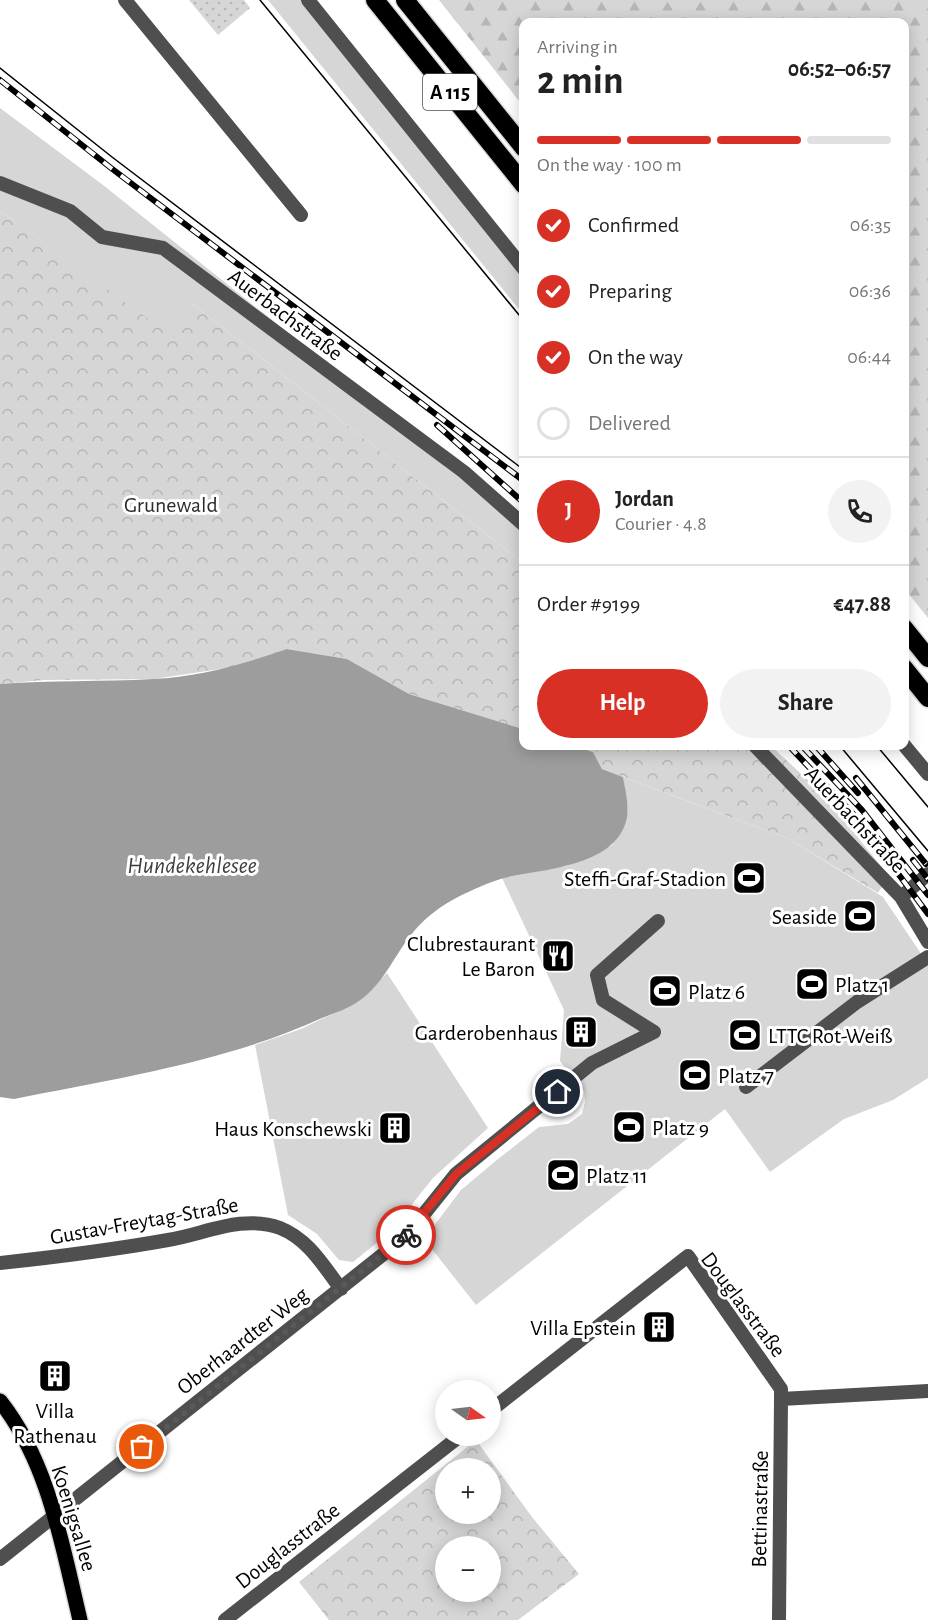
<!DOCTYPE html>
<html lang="en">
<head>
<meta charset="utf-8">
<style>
  :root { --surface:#fff; --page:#f2f2f2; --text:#222; --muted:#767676; --line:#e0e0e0; --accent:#d93025 }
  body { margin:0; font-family:"Alegreya Sans",sans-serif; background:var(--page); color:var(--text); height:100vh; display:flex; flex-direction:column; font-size:22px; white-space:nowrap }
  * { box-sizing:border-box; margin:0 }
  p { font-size:20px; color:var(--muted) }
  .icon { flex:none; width:33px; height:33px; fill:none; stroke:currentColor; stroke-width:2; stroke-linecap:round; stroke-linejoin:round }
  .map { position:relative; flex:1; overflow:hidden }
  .panel { position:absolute; left:519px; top:18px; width:390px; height:732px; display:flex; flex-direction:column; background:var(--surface); border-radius:12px; box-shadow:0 3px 15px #0003 }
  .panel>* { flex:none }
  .needle { width:39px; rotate:104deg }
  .tools { position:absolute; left:435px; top:1380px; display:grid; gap:12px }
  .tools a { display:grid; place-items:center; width:66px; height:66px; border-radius:50%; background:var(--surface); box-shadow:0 3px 15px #0003; font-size:30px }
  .pin { position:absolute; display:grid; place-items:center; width:51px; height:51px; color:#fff; margin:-26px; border:3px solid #fff; border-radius:50%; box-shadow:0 2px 6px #0007 }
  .courier { position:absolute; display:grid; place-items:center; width:60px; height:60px; margin:-30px; border:4px solid #d93025; border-radius:50%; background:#fff; color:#222; box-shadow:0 2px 8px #0007 }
  .overview em { font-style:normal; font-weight:600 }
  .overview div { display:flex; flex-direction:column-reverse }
  .overview { display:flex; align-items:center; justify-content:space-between; height:102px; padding:0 18px }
  h1 { font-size:39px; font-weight:600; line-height:45px }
  .bar { display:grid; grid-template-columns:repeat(4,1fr); gap:9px 6px; align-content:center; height:72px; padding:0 18px }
  .bar i { height:8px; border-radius:4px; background:var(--line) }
  .bar .selected { background:var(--accent) }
  .bar p { grid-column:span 4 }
  .line { display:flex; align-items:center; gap:15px; padding:0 18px; border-top:2px solid var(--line) }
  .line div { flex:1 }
  .round { display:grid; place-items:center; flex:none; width:63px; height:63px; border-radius:32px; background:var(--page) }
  ol { padding:0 18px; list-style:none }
  li { display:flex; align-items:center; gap:18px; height:66px }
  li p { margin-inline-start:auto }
  li .icon { padding:6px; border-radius:50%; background:var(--accent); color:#fff; stroke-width:4 }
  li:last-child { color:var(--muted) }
  li i { width:33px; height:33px; border:3px solid var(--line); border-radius:50% }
  .action { display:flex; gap:12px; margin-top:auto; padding:12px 18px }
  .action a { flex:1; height:69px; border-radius:36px; background:var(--accent); color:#fff; font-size:24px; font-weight:600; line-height:69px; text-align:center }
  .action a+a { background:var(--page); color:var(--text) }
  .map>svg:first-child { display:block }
  .grass { fill:url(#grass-dots) }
  .forest { fill:url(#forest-firs) }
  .park { fill:url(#park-crowns); fill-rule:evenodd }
  .garden { fill:#d6d6d6 }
  .water { fill:#9d9d9d }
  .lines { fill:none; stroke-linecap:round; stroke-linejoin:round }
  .major-casing { stroke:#dbdbdb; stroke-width:18 }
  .highway-casing { stroke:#dbdbdb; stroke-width:21 }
  .minor { stroke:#4f4f4f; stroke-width:14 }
  .major { stroke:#000; stroke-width:15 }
  .highway { stroke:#000; stroke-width:18 }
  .tram { stroke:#000; stroke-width:1.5 }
  .rail-casing { stroke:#000; stroke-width:6 }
  .rail { stroke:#fff; stroke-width:4; stroke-dasharray:11; stroke-linecap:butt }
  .done { stroke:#595959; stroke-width:6; stroke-dasharray:0 10.8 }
  .route { stroke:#d93025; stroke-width:8 }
  .labels { text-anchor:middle; stroke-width:6; stroke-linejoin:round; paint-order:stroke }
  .shield { fill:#fff; stroke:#4c4c4c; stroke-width:1.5 }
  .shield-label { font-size:21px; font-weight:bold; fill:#000 }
  .street-label { font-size:22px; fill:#000; stroke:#fff }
  .park-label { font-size:22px; fill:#2d2d2d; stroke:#fff }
  .poi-label { font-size:22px; fill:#000; stroke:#fff; text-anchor:end }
  .water-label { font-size:24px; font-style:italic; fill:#3e3e3e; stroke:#fff }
</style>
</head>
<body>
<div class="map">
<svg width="928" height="1620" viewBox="0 0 928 1620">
  <defs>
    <pattern id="grass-dots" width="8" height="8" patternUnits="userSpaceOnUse" patternTransform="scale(1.5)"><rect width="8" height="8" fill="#d6d6d6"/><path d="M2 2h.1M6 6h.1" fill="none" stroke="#b6b6b6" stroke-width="1.8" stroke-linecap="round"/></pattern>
    <pattern id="forest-firs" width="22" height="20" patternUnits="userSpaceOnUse" patternTransform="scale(1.5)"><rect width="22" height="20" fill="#d6d6d6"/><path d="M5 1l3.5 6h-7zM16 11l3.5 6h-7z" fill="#b6b6b6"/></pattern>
    <pattern id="park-crowns" width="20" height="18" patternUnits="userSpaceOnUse" patternTransform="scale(1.5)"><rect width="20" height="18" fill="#d6d6d6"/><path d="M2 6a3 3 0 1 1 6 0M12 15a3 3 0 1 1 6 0" fill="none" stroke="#b6b6b6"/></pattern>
  </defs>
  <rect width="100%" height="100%" fill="#fff"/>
  <path class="grass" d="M189,0H244L250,8L218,35Z"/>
  <path class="forest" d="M439,0H928V618L904,588V22H524L523,106Z"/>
  <path class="park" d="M0,211L169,333L194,305L523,563V729L409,694L347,659L288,649L240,666L154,679L44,680L0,684Z
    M574,746H771L822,793L889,876L878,893L789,839L602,769L593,752Z
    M476,1440L532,1517L579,1574L518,1620H329L299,1582ZM446,1468H490V1514H446ZM446,1546H490V1592H446Z"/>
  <path class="garden" d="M268,0H312L523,274V314Z
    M0,108L103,185L356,387L453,455L523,520V563L194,305L169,334L0,211Z
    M623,777L789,839L883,897L928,964V1078L893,1100L844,1119L770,1172L725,1109L476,1305L424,1239L461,1190L498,1159L539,1127L568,1124L582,1114L585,1102L584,1091L560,1061L564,1010L502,878L567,866L612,845L628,811Z
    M387,973L488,1128L433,1178L389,1233L353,1262L339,1260L317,1234L288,1215L255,1045L301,1029L359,1001Z"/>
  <path class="water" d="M287,649L347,659L409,694L523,729L524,746H574L593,752L602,769L623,777C625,789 629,804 627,817C618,867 542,869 504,878C489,882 472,890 458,897C442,905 426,917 415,930C395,953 385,983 359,1001C348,1009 334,1013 322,1018C226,1062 117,1078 14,1099L0,1097V684C51,680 102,682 153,679C199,677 244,664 287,649Z"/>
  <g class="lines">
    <defs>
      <path id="major" d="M0,1401C49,1463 62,1545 80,1620"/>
      <path id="highway" d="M375,0L524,185
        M405,0L524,148
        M904,628L928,658
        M904,668L928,698"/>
    </defs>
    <use href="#major" class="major-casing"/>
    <use href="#highway" class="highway-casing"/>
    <path class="minor" d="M125,0L301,215
      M308,0L524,269
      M0,183L70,211L102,237L163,248L464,472L524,525
      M904,745L928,774
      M755,746L901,897L928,942
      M901,897L928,874
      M746,1087L857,1002L928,957
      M0,1263C56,1257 112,1250 168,1240C205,1234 242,1214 280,1228C308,1239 323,1265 341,1289
      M490,1411L688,1256L781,1389V1399L928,1391
      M0,1559L391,1248L411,1230L456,1174L592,1063L654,1032L603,1000L597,975L658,921
      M225,1620L460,1436
      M779,1620L781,1399"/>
    <use href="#major" class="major"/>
    <use href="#highway" class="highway"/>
    <path class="tram" d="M260,0L524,321
      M0,68L112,157L524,470
      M840,746L928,851
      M877,746L928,807"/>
    <defs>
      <path id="rail" d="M0,80L111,168L524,481
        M437,425L524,503
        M789,746L857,818L928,914
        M816,746L858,793
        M804,748L862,810L928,895
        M856,778L926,864
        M913,860L928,879"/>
    </defs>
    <use href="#rail" class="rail-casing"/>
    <use href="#rail" class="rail"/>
  </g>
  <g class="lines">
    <path class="done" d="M142,1447L406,1235"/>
    <path class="route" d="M406,1235L456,1174L558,1092"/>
  </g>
  <defs>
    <symbol id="stadium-square" viewBox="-11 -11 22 22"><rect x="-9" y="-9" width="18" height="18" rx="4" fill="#000" stroke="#fff"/><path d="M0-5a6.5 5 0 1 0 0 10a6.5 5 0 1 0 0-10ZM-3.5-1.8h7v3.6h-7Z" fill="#fff"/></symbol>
    <symbol id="restaurant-square" viewBox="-11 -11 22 22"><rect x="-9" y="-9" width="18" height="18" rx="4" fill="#000" stroke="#fff"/><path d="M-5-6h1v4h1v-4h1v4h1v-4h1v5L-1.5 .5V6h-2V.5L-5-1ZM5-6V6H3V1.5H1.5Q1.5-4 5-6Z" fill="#fff"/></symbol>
    <symbol id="building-square" viewBox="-11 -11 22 22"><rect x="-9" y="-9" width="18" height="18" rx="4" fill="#000" stroke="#fff"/><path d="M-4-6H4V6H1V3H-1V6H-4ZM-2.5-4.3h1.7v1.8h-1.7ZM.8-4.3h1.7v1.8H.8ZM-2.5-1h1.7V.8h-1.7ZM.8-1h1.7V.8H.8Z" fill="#fff"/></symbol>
  </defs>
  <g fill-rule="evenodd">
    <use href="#stadium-square" x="730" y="859" width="38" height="38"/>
    <use href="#stadium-square" x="841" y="897" width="38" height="38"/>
    <use href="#restaurant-square" x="539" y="937" width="38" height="38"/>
    <use href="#stadium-square" x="793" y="965" width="38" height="38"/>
    <use href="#stadium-square" x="646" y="972" width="38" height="38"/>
    <use href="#building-square" x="562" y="1013" width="38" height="38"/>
    <use href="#stadium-square" x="726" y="1016" width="38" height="38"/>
    <use href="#stadium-square" x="676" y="1056" width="38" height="38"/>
    <use href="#stadium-square" x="610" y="1108" width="38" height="38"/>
    <use href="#building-square" x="376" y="1109" width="38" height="38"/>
    <use href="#stadium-square" x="544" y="1156" width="38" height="38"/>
    <use href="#building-square" x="640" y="1308" width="38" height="38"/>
    <use href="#building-square" x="36" y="1357" width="38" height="38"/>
  </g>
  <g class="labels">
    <rect class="shield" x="423" y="74" width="54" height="36" rx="4.5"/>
    <g class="shield-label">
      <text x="450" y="99">A 115</text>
    </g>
    <g class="street-label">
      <text transform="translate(286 314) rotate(37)" y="8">Auerbachstraße</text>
      <text transform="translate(856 819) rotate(47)" y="8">Auerbachstraße</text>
      <text transform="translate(144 1220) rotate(-10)" y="8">Gustav-Freytag-Straße</text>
      <text transform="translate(744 1304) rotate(53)" y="8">Douglasstraße</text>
      <text transform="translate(242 1340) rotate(-38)" y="8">Oberhaardter Weg</text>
      <text transform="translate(759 1509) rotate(-89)" y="8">Bettinastraße</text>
      <text transform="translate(75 1518) rotate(73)" y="8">Koenigsallee</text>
      <text transform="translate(287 1545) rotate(-38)" y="8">Douglasstraße</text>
    </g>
    <g class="park-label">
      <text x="171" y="512">Grunewald</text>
    </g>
    <g class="poi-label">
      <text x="726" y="886">Steffi-Graf-Stadion</text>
      <text x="837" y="924">Seaside</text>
      <text x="535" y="951">Clubrestaurant<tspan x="535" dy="25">Le Baron</tspan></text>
      <text x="835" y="992" text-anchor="start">Platz 1</text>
      <text x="688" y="999" text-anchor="start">Platz 6</text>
      <text x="558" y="1040">Garderobenhaus</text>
      <text x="768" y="1043" text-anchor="start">LTTC Rot-Weiß</text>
      <text x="718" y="1083" text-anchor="start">Platz 7</text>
      <text x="652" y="1135" text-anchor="start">Platz 9</text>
      <text x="372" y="1136">Haus Konschewski</text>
      <text x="586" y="1183" text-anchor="start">Platz 11</text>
      <text x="636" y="1335">Villa Epstein</text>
      <text x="55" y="1418" text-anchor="middle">Villa<tspan x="55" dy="25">Rathenau</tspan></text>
    </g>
    <g class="water-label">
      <text x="192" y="873">Hundekehlesee</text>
    </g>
  </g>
</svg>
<div class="tools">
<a><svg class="needle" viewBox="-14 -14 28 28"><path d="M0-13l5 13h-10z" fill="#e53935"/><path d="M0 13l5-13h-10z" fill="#767676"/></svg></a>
<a>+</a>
<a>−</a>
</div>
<div class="pin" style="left:142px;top:1447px;background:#ea580c"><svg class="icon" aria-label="bag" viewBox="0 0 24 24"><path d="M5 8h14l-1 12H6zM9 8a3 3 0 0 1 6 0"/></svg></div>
<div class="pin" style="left:558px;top:1092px;background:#1f2937"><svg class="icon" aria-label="home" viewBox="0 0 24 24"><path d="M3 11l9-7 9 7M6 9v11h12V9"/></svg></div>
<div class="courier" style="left:406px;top:1235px"><svg class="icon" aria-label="bike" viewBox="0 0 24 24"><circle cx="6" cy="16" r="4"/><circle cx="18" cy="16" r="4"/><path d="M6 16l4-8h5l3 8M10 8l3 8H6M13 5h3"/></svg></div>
<section class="panel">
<div class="overview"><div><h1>2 min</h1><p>Arriving in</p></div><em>06:52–06:57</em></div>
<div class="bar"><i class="selected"></i><i class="selected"></i><i class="selected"></i><i></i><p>On the way · 100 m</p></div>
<ol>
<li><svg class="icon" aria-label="check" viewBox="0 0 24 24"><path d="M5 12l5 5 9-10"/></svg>Confirmed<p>06:35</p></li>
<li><svg class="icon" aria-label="check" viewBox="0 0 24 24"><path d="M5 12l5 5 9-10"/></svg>Preparing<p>06:36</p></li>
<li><svg class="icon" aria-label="check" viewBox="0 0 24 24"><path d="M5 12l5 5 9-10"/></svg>On the way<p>06:44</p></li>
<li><i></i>Delivered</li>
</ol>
<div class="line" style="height:108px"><b class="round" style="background:var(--accent);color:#fff">J</b><div><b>Jordan</b><p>Courier · 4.8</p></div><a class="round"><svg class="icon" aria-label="phone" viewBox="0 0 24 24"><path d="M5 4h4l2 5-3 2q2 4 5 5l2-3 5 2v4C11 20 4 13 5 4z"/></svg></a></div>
<div class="line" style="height:78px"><div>Order #9199</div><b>€47.88</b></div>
<div class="action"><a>Help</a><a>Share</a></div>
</section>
</div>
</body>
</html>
